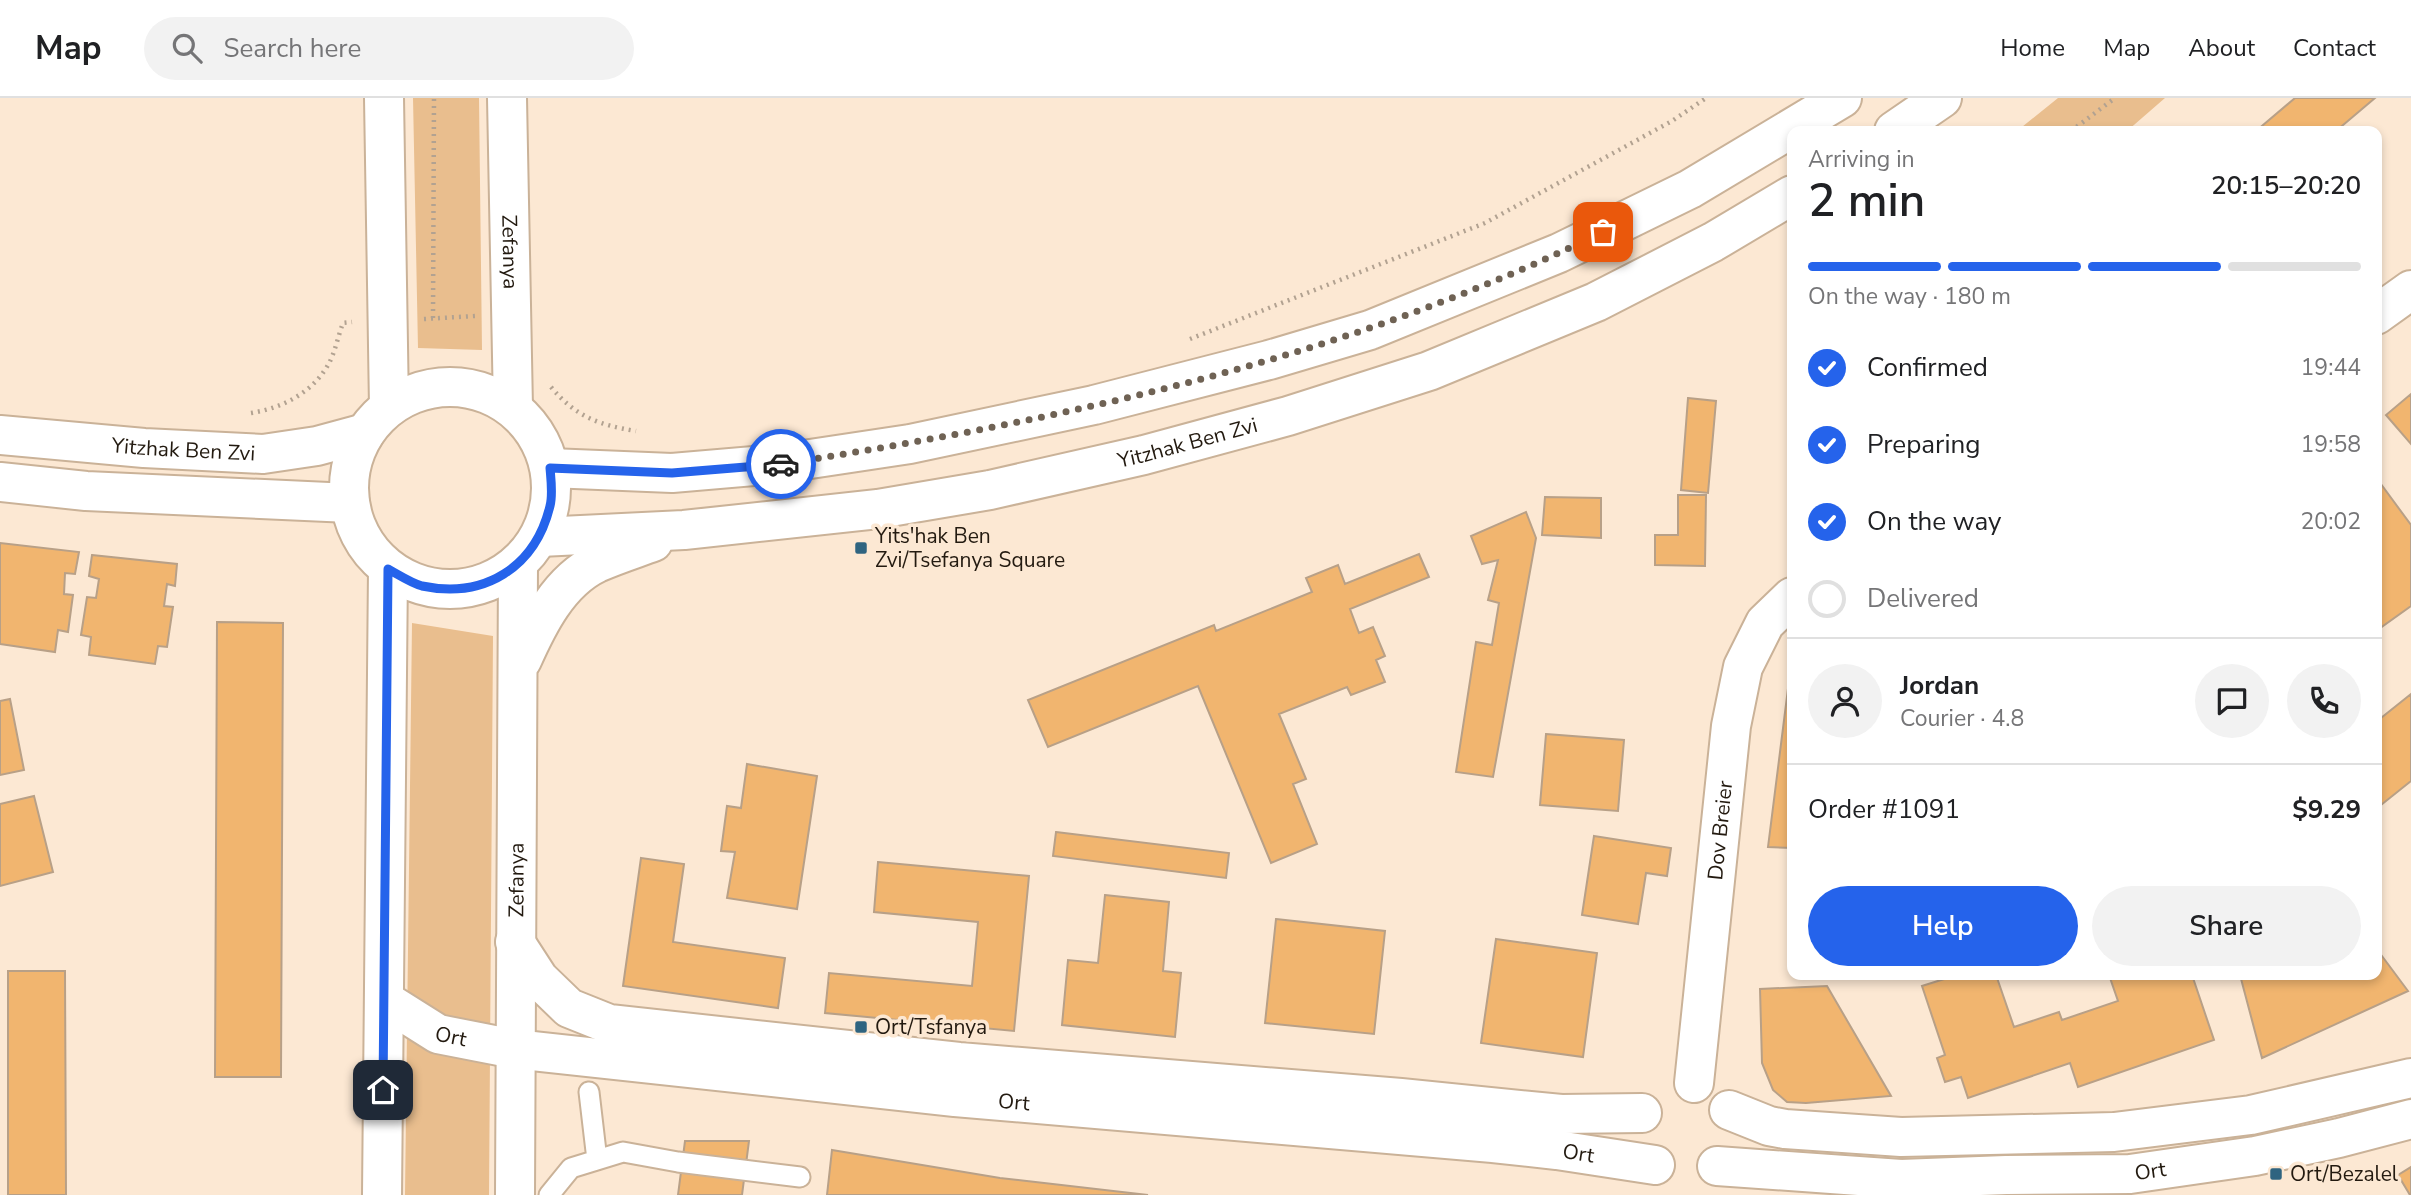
<!DOCTYPE html>
<html lang="en">
<head>
<meta charset="utf-8">
<style>
  :root { --surface:#fff; --page:#f2f2f2; --text:#202124; --muted:#757577; --line:#e0e0e0; --accent:#2563eb }
  body { margin:0; font-family:"Nunito Sans",sans-serif; background:var(--page); color:var(--text); height:100vh; display:flex; flex-direction:column; font-size:26px; white-space:nowrap }
  * { box-sizing:border-box; margin:0 }
  p { font-size:23px; color:var(--muted) }
  .icon { flex:none; width:38px; height:38px; fill:none; stroke:currentColor; stroke-width:2; stroke-linecap:round; stroke-linejoin:round }
  .map { position:relative; flex:1; overflow:hidden }
  .sheet { position:absolute; left:1787px; top:28px; width:595px; height:854px; display:flex; flex-direction:column; background:var(--surface); border-radius:14px; box-shadow:0 4px 10px #0003 }
  .sheet>* { flex:none }
  .pin { position:absolute; display:grid; place-items:center; width:60px; height:60px; color:#fff; margin:-30px; border-radius:14px; box-shadow:0 4px 10px #0006 }
  .courier { position:absolute; display:grid; place-items:center; width:70px; height:70px; margin:-35px; border:5px solid #2563eb; border-radius:50%; background:#fff; color:#222; box-shadow:0 2px 9px #0007 }
  .head em { font-style:normal; font-weight:600 }
  .head div { display:flex; flex-direction:column-reverse }
  .head { display:flex; align-items:center; justify-content:space-between; height:119px; padding:0 21px }
  h1 { font-size:46px; font-weight:600; line-height:52px }
  .bar { display:grid; grid-template-columns:repeat(4,1fr); gap:10px 7px; align-content:center; height:84px; padding:0 21px }
  .bar i { height:9px; border-radius:5px; background:var(--line) }
  .bar .on { background:var(--accent) }
  .bar p { grid-column:span 4 }
  .line { display:flex; align-items:center; gap:18px; padding:0 21px; border-top:2px solid var(--line) }
  .line div { flex:1 }
  .round { display:grid; place-items:center; flex:none; width:74px; height:74px; border-radius:37px; background:var(--page) }
  ol { padding:0 21px; list-style:none }
  li { display:flex; align-items:center; gap:21px; height:77px }
  li p { margin-inline-start:auto }
  li .icon { padding:7px; border-radius:50%; background:var(--accent); color:#fff; stroke-width:4 }
  li:last-child { color:var(--muted) }
  li i { width:38px; height:38px; border:4px solid var(--line); border-radius:50% }
  .button { display:flex; gap:14px; margin-top:auto; padding:14px 21px }
  .button a { flex:1; height:80px; border-radius:42px; background:var(--accent); color:#fff; font-size:28px; font-weight:600; line-height:80px; text-align:center }
  .button a+a { background:var(--page); color:var(--text) }
  header { display:flex; align-items:center; gap:42px; box-sizing:border-box; height:98px; padding:0 35px; background:var(--surface); border-bottom:2px solid var(--line) }
  header strong { font-size:33px }
  nav { display:flex; gap:38px; margin-inline-start:auto; font-size:24px }
  .search { width:490px; height:63px; background:var(--page); display:flex; align-items:center; gap:18px; box-sizing:border-box; padding:0 24px; border-radius:38px; color:var(--muted); font-size:26px }
  .map>svg:first-child { display:block }
  .green { fill:#e9be8e }
  .building { fill:#f1b56f; stroke:#b8a087; stroke-width:2 }
  .lines { fill:none; stroke-linecap:round; stroke-linejoin:round }
  .service-casing { stroke:#cab298; stroke-width:23 }
  .minor-casing { stroke:#cab298; stroke-width:42 }
  .tertiary-casing { stroke:#cab298; stroke-width:42 }
  .path { stroke:#b2a291; stroke-width:4.5; stroke-dasharray:2 5; stroke-linecap:butt }
  .service { stroke:#fff; stroke-width:19 }
  .minor { stroke:#fff; stroke-width:38 }
  .tertiary { stroke:#fff; stroke-width:38 }
  .done { stroke:#6f6254; stroke-width:7; stroke-dasharray:0 12.6 }
  .route { stroke:#2563eb; stroke-width:9 }
  .poi-dot { fill:#2f6480; stroke:#fce8d3; stroke-width:2.5 }
  .labels { text-anchor:middle; stroke-width:7; stroke-linejoin:round; paint-order:stroke }
  .street-label { font-size:21px; fill:#231a10; stroke:#fce8d3 }
  .poi-label { font-size:21px; fill:#231a10; stroke:#fce8d3; text-anchor:start }
</style>
</head>
<body>
<header>
<strong>Map</strong>
<div class="search"><svg class="icon" aria-label="search" viewBox="0 0 24 24"><circle cx="10" cy="10" r="6"/><path d="M15 15l6 6"/></svg>Search here</div>
<nav><a>Home</a><a>Map</a><a>About</a><a>Contact</a></nav>
</header>
<div class="map">
<svg width="2411" height="1097" viewBox="0 0 2411 1097">
  <rect width="100%" height="100%" fill="#fce8d3"/>
  <path class="green" d="M413,0H479L482,252L418,250Z
    M2058,0H2165L2127,33H2017Z
    M412,525L493,538L489,1097H405Z"/>
  <path class="building" d="M2295,0H2375L2336,33H2256Z
    M2411,296V346L2386,317Z
    M1688,300L1716,303L1708,395L1681,392Z
    M2378,382L2411,427V508L2376,533Z
    M1678,397H1706L1705,468L1655,467V437H1678Z
    M1545,399L1601,400V440L1542,437Z
    M1526,414L1536,440L1493,679L1456,674L1476,544L1492,547L1499,505L1488,502L1498,462L1482,466L1471,438Z
    M0,445L79,454L75,476L65,475L64,496L73,497L68,534L58,532L55,554L0,546Z
    M1419,456L1429,479L1350,511L1359,535L1373,529L1385,558L1376,562L1385,584L1351,597L1347,589L1279,616L1306,681L1293,686L1317,746L1271,765L1198,588L1048,649L1028,602L1214,527L1216,533L1312,494L1306,480L1338,467L1345,486Z
    M92,457L177,466L175,488L167,486L164,508L173,509L167,549L158,548L155,566L89,557L91,539L81,537L87,499L96,500L99,481L89,478Z
    M217,524L283,525L281,979H215Z
    M1792,559V750L1768,749Z
    M2411,596V683L2376,711V624Z
    M10,601L24,672L0,677V603Z
    M1546,636L1624,642L1618,713L1540,707Z
    M747,666L817,678L797,811L727,800L735,754L721,753L727,708L741,710Z
    M34,698L53,774L0,788V706Z
    M1056,734L1229,755L1226,780L1053,758Z
    M1594,738L1671,750L1667,778L1646,775L1638,826L1582,817Z
    M641,760L684,766L673,844L785,860L778,910L623,888Z
    M878,764L1029,778L1014,933L825,915L829,875L972,888L978,824L874,814Z
    M1105,797L1169,804L1163,873L1181,875L1175,939L1062,927L1068,862L1098,865Z
    M1276,821L1385,833L1374,936L1265,925Z
    M1496,841L1597,855L1583,959L1481,945Z
    M2376,850L2408,893L2262,960L2240,877H2376Z
    M8,873H65L66,1097H8Z
    M1957,877H1996L2014,929L2059,914L2062,922L2118,903L2109,877H2192L2214,942L2078,989L2070,965L1968,1000L1961,979L1945,984L1937,960L1945,957L1922,888Z
    M1827,888L1891,998L1806,1005L1787,1004L1773,992L1762,965L1760,891Z
    M685,1043H749L742,1097H678Z
    M832,1052L1000,1080L1148,1097H827Z
    M2411,1069V1097H2410L2398,1077Z"/>
  <g class="lines">
    <defs>
      <path id="service" d="M589,994L597,1062
        M549,1097L571,1070L623,1054L678,1064L800,1079"/>
      <g id="minor">
        <path d="M2376,217L2411,192"/>
        <path d="M515,844L539,881L569,910L609,926L959,964L1401,1000L1561,1016L1642,1015"/>
        <path id="s1" d="M384,902L438,936L514,951L955,999L1493,1045L1557,1052L1655,1067"/>
        <path id="s2" d="M1694,985L1731,628L1743,569L1765,525L1792,499"/>
        <path d="M1729,1012L1769,1028L1785,1031L1901,1039L2114,1034L2251,1017L2411,980"/>
        <path id="s3" d="M1717,1068L1901,1081L2006,1077L2130,1076L2255,1058L2339,1040L2411,1021"/>
      </g>
      <g id="tertiary">
        <path d="M384,0L389,309"/>
        <path id="s4" d="M507,0L513,310"/>
        <path d="M1894,33L1942,0"/>
        <circle cx="450" cy="390" r="101"/>
        <path id="s5" d="M0,337L144,350L263,356L317,348L365,335"/>
        <path d="M550,370L672,375L777,366L910,346L1094,307L1269,262L1370,232L1559,155L1690,91L1842,0"/>
        <path d="M0,384L86,393L350,405"/>
        <path id="s6" d="M540,439L684,432L878,411L990,392L1144,357L1288,318L1429,273L1596,204L1713,144L1792,97"/>
        <path d="M522,562C538,526 559,483 597,465C615,457 634,451 653,444"/>
        <path d="M382,1097L388,471"/>
        <path id="s7" d="M515,1097L518,467"/>
      </g>
    </defs>
    <use href="#service" class="service-casing"/>
    <use href="#minor" class="minor-casing"/>
    <use href="#tertiary" class="tertiary-casing"/>
    <path class="path" d="M2071,33L2115,0
      M433,220L434,0
      M424,221L475,218
      M1190,241L1485,125L1672,23L1706,0
      M551,289C576,319 599,327 636,333
      M251,315C282,310 312,295 328,267C335,255 338,238 343,225L352,224"/>
    <use href="#service" class="service"/>
    <use href="#minor" class="minor"/>
    <use href="#tertiary" class="tertiary"/>
  </g>
  <g class="lines">
    <path class="done" d="M781,366C1062,323 1346,260 1603,134"/>
    <path class="route" d="M383,992L388,471C399,477 411,485 422,488C484,501 535,470 550,408C553,397 551,382 550,370L672,375L781,366"/>
  </g>
  <g class="poi-dot">
    <rect x="854" y="443" width="14" height="14" rx="3.5"/>
    <rect x="854" y="922" width="14" height="14" rx="3.5"/>
    <rect x="2269" y="1069" width="14" height="14" rx="3.5"/>
  </g>
  <g class="labels">
    <g class="street-label">
      <text dy="7" stroke="none"><textPath href="#s4" startOffset="154">Zefanya</textPath></text>
      <text dy="7" stroke="none"><textPath href="#s6" startOffset="656">Yitzhak Ben Zvi</textPath></text>
      <text dy="7" stroke="none"><textPath href="#s5" startOffset="184">Yitzhak Ben Zvi</textPath></text>
      <text dy="7" stroke="none"><textPath href="#s2" startOffset="254">Dov Breier</textPath></text>
      <text dy="7" stroke="none"><textPath href="#s7" startOffset="315">Zefanya</textPath></text>
      <text dy="7" stroke="none"><textPath href="#s1" startOffset="77">Ort</textPath></text>
      <text dy="7" stroke="none"><textPath href="#s1" startOffset="644">Ort</textPath></text>
      <text dy="7" stroke="none"><textPath href="#s1" startOffset="1211">Ort</textPath></text>
      <text dy="7" stroke="none"><textPath href="#s3" startOffset="434">Ort</textPath></text>
    </g>
    <g class="poi-label">
      <text x="875" y="445">Yits'hak Ben<tspan x="875" dy="24">Zvi/Tsefanya Square</tspan></text>
      <text x="875" y="936">Ort/Tsfanya</text>
      <text x="2290" y="1083">Ort/Bezalel</text>
    </g>
  </g>
</svg>
<div class="pin" style="left:1603px;top:134px;background:#ea580c"><svg class="icon" aria-label="bag" viewBox="0 0 24 24"><path d="M5 8h14l-1 12H6zM9 8a3 3 0 0 1 6 0"/></svg></div>
<div class="pin" style="left:383px;top:992px;background:#1f2937"><svg class="icon" aria-label="home" viewBox="0 0 24 24"><path d="M3 11l9-7 9 7M6 9v11h12V9"/></svg></div>
<div class="courier" style="left:781px;top:366px"><svg class="icon" aria-label="car" viewBox="0 0 24 24"><path d="M5 17H2v-5l4-1 3-4h7l3 4 3 1v5h-3M9 17h6M6 11h13"/><circle cx="7" cy="17" r="2"/><circle cx="17" cy="17" r="2"/></svg></div>
<section class="sheet">
<div class="head"><div><h1>2 min</h1><p>Arriving in</p></div><em>20:15–20:20</em></div>
<div class="bar"><i class="on"></i><i class="on"></i><i class="on"></i><i></i><p>On the way · 180 m</p></div>
<ol>
<li><svg class="icon" aria-label="check" viewBox="0 0 24 24"><path d="M5 12l5 5 9-10"/></svg>Confirmed<p>19:44</p></li>
<li><svg class="icon" aria-label="check" viewBox="0 0 24 24"><path d="M5 12l5 5 9-10"/></svg>Preparing<p>19:58</p></li>
<li><svg class="icon" aria-label="check" viewBox="0 0 24 24"><path d="M5 12l5 5 9-10"/></svg>On the way<p>20:02</p></li>
<li><i></i>Delivered</li>
</ol>
<div class="line" style="height:126px"><a class="round"><svg class="icon" aria-label="person" viewBox="0 0 24 24"><circle cx="12" cy="8" r="4"/><path d="M4 21q1-7 8-7t8 7"/></svg></a><div><b>Jordan</b><p>Courier · 4.8</p></div><a class="round"><svg class="icon" aria-label="chat" viewBox="0 0 24 24"><path d="M4 5h16v11H9l-5 4z"/></svg></a><a class="round"><svg class="icon" aria-label="phone" viewBox="0 0 24 24"><path d="M5 4h4l2 5-3 2q2 4 5 5l2-3 5 2v4C11 20 4 13 5 4z"/></svg></a></div>
<div class="line" style="height:91px"><div>Order #1091</div><b>$9.29</b></div>
<div class="button"><a>Help</a><a>Share</a></div>
</section>
</div>
</body>
</html>
